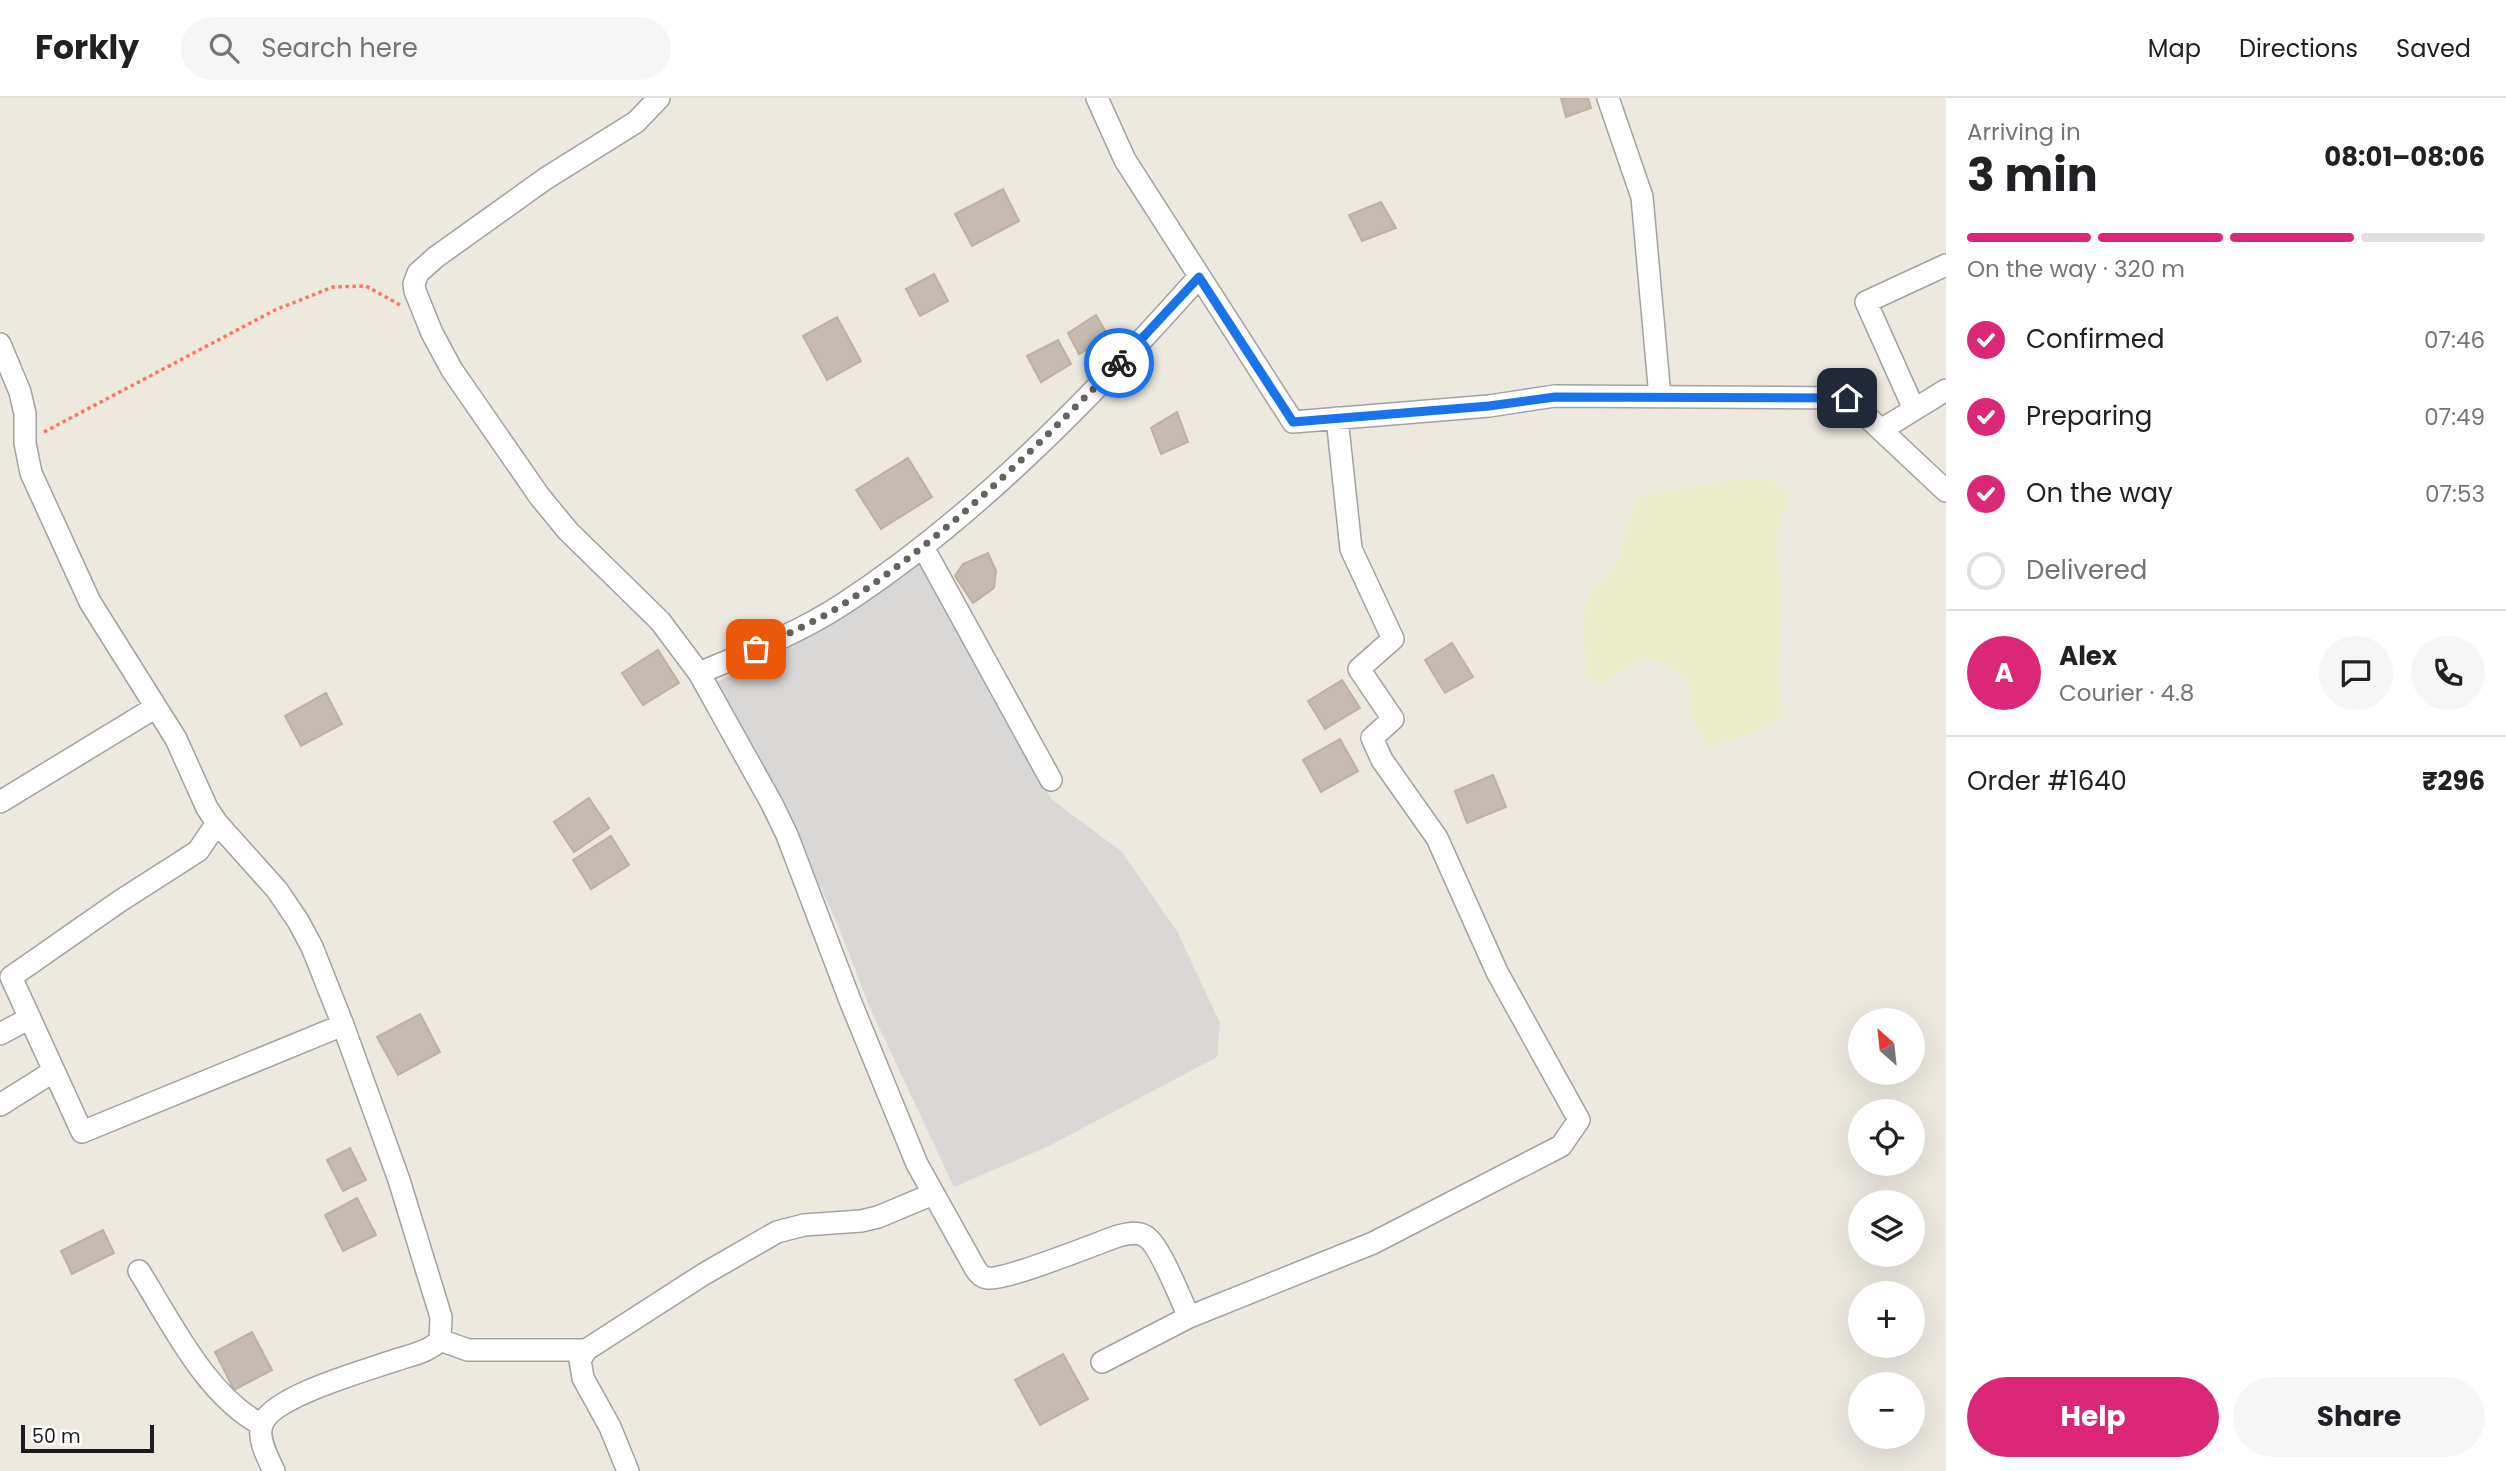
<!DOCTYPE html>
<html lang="en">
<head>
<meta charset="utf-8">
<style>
  :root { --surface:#fff; --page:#f6f6f6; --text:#202124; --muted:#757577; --line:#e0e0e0; --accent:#db2777 }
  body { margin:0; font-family:Poppins,sans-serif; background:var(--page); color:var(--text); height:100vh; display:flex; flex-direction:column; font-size:26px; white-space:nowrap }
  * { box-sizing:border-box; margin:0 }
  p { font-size:23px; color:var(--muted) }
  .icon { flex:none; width:38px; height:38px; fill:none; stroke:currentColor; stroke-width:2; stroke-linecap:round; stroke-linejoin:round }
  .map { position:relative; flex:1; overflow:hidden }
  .panel { display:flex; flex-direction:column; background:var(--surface); width:560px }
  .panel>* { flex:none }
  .needle { width:46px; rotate:333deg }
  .buttons { position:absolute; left:1848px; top:910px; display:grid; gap:14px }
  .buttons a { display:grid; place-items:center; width:77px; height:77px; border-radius:50%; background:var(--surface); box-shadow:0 7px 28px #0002; font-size:35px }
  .scale { position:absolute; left:21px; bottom:18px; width:133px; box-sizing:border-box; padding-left:7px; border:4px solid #1b1b1b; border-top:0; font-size:19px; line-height:24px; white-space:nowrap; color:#1b1b1b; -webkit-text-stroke:5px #fff; paint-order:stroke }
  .pin { position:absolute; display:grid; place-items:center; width:60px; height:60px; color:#fff; margin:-30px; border-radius:14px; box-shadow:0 4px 10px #0006 }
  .courier { position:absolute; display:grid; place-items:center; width:70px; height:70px; margin:-35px; border:5px solid #1a73e8; border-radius:50%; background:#fff; color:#222; box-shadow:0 2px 9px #0007 }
  .headline em { font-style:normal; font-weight:700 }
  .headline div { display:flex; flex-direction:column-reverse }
  .headline { display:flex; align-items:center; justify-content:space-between; height:119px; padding:0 21px }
  h1 { font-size:46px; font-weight:700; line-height:52px }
  .bar { display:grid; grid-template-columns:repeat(4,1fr); gap:10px 7px; align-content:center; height:84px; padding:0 21px }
  .bar i { height:9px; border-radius:5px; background:var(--line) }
  .bar .active { background:var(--accent) }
  .bar p { grid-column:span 4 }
  .line { display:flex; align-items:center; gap:18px; padding:0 21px; border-top:2px solid var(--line) }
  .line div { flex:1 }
  .round { display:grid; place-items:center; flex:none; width:74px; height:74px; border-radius:37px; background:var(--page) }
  ol { padding:0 21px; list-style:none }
  li { display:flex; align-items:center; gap:21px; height:77px }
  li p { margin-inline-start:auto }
  li .icon { padding:7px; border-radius:50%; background:var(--accent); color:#fff; stroke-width:4 }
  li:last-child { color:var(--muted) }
  li i { width:38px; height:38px; border:4px solid var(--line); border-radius:50% }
  .cta { display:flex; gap:14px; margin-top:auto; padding:14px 21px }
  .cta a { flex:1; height:80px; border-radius:42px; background:var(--accent); color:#fff; font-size:28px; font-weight:700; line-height:80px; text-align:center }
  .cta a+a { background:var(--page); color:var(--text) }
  header { display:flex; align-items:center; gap:42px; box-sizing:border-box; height:98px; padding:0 35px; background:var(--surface); border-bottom:2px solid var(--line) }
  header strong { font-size:33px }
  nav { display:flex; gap:38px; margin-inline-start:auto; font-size:24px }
  .search { width:490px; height:63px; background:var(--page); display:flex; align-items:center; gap:18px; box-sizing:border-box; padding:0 24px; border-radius:38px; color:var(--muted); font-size:26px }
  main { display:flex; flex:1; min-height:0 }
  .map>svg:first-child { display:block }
  .residential { fill:#d9d8d7 }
  .farmland { fill:#e9edc9 }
  .building { fill:#c5bbb3; stroke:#bfb0a1; stroke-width:2 }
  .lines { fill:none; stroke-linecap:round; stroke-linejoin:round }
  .minor-casing { stroke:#a2a2a2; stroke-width:24 }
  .path { stroke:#fe765f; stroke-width:3.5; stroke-dasharray:3.5 3.5; stroke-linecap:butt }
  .minor { stroke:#fff; stroke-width:21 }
  .done { stroke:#646360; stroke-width:7; stroke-dasharray:0 12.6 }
  .route { stroke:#1a73e8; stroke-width:9 }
</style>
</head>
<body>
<header>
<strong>Forkly</strong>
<div class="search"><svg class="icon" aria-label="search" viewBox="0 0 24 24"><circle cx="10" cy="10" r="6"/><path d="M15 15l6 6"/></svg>Search here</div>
<nav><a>Map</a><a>Directions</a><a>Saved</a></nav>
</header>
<main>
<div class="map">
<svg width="1946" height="1373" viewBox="0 0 1946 1373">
  <rect width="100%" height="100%" fill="#ede9df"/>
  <path class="residential" d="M919,462L1051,701L1121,753L1177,833L1220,925L1217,959L1049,1048L954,1089L871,912L837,825L786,715L716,584L789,550Z"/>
  <path class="farmland" d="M1768,380L1790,395L1775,442L1782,491L1777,588L1785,618L1757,633L1708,650L1689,614L1690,586L1674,570L1648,559L1616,575L1606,586L1587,582L1584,540L1585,503L1617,463L1637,400L1714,383Z"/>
  <path class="building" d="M1561,0H1588L1591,10L1566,19Z
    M1003,91L1019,123L972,148L955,116Z
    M1381,104L1396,130L1362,143L1349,117Z
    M934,176L948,203L920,218L906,191Z
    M1096,217L1108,238L1079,256L1068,235Z
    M837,219L861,263L827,282L803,238Z
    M1058,242L1071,266L1041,284L1027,258Z
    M1177,314L1188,344L1161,356L1151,330Z
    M908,360L932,399L881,431L856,392Z
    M988,455L996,473L994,490L973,505L955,478L963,466Z
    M1452,545L1473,579L1445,595L1425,562Z
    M658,552L679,585L643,607L622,575Z
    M1342,582L1360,610L1325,631L1308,603Z
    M326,595L342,626L301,648L285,618Z
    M1340,641L1358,673L1321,694L1303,662Z
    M1493,677L1506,709L1467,725L1455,693Z
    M589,700L609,730L574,754L554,724Z
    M611,738L629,767L591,791L573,762Z
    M420,916L440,954L398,977L377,939Z
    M350,1050L366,1082L343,1093L327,1062Z
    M357,1100L376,1137L343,1153L325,1117Z
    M103,1132L114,1155L72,1176L61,1153Z
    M252,1234L272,1272L234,1292L215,1254Z
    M1063,1256L1088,1301L1040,1327L1015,1282Z"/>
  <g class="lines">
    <defs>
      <path id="minor" d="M659,0L636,24L545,81L436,159L418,175L414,186L415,193L432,235L452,272L540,399L568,433L660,523L699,575L772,706L787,737L851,905L917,1066L975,1170C978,1175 981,1179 987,1180C1005,1183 1095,1146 1118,1138C1127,1136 1136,1133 1145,1138C1159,1145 1181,1202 1189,1219L1373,1145L1561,1048L1579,1022L1497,874L1437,740L1382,662L1372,640L1393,621L1359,571L1393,541L1351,451L1337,320
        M1097,0L1125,62L1293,324L1489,308L1555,298L1847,300L1946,393
        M1608,0L1642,99L1660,299
        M0,246L20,294L25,316V345L31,375L90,504L176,641L207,710L217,725L277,792L298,823L312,849L343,927L399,1082L441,1219L440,1242C429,1254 411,1257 396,1262C368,1272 271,1298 262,1327C257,1341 268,1360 274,1373
        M1914,311L1866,204L1946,167
        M1881,332L1946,292
        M923,449L1051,682
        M699,575C747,555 799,535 843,506C975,420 1094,297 1199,179
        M0,704L156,609
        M217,725L198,753L120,803L11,879L82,1034L343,927
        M0,936L30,920
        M0,1007L54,973
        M139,1173C171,1224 206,1298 262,1327
        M440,1242L468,1252H586
        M1102,1264L1189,1219
        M628,1373L610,1329L583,1280L580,1262L586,1252L704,1176L777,1134L804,1127L861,1123L878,1119L933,1096"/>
    </defs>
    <use href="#minor" class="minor-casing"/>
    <path class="path" d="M44,334L275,212L333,189L366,188L400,207"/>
    <use href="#minor" class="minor"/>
  </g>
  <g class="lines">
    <path class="done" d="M756,551C785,537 815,524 842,507C946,440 1033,352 1119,265"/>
    <path class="route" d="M1119,265L1199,179L1293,324L1489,308L1555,299L1847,300"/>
  </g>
</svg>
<div class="buttons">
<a><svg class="needle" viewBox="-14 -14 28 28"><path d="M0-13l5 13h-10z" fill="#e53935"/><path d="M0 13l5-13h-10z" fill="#757577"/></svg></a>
<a><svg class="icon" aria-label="locate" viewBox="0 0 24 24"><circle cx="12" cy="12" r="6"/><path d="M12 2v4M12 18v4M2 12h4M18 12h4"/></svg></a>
<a><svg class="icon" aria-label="layers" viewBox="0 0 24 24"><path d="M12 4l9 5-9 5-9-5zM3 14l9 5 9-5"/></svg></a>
<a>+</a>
<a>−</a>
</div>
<div class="scale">50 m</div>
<div class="pin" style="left:756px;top:551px;background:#ea580c"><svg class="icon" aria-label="bag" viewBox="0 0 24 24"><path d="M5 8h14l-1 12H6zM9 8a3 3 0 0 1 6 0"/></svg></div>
<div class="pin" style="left:1847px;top:300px;background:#1f2937"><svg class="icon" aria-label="home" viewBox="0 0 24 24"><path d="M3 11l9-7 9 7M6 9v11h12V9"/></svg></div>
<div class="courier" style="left:1119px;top:265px"><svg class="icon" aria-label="bike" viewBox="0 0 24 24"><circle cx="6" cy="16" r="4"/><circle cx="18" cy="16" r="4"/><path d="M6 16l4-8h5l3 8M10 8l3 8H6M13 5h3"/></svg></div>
</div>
<section class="panel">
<div class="headline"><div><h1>3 min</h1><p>Arriving in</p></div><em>08:01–08:06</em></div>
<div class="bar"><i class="active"></i><i class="active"></i><i class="active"></i><i></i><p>On the way · 320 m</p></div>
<ol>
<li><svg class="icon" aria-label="check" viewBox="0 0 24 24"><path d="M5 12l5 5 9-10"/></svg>Confirmed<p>07:46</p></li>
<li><svg class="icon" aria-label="check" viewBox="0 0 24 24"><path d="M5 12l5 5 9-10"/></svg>Preparing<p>07:49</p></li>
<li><svg class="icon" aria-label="check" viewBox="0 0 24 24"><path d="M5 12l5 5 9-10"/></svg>On the way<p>07:53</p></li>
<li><i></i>Delivered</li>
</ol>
<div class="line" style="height:126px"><b class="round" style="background:var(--accent);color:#fff">A</b><div><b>Alex</b><p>Courier · 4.8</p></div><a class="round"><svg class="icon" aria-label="chat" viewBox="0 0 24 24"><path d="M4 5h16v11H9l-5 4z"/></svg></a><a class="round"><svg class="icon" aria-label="phone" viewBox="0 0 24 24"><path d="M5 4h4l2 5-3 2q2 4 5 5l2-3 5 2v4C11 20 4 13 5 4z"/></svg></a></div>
<div class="line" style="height:91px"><div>Order #1640</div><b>₹296</b></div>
<div class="cta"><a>Help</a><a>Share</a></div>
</section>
</main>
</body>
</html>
